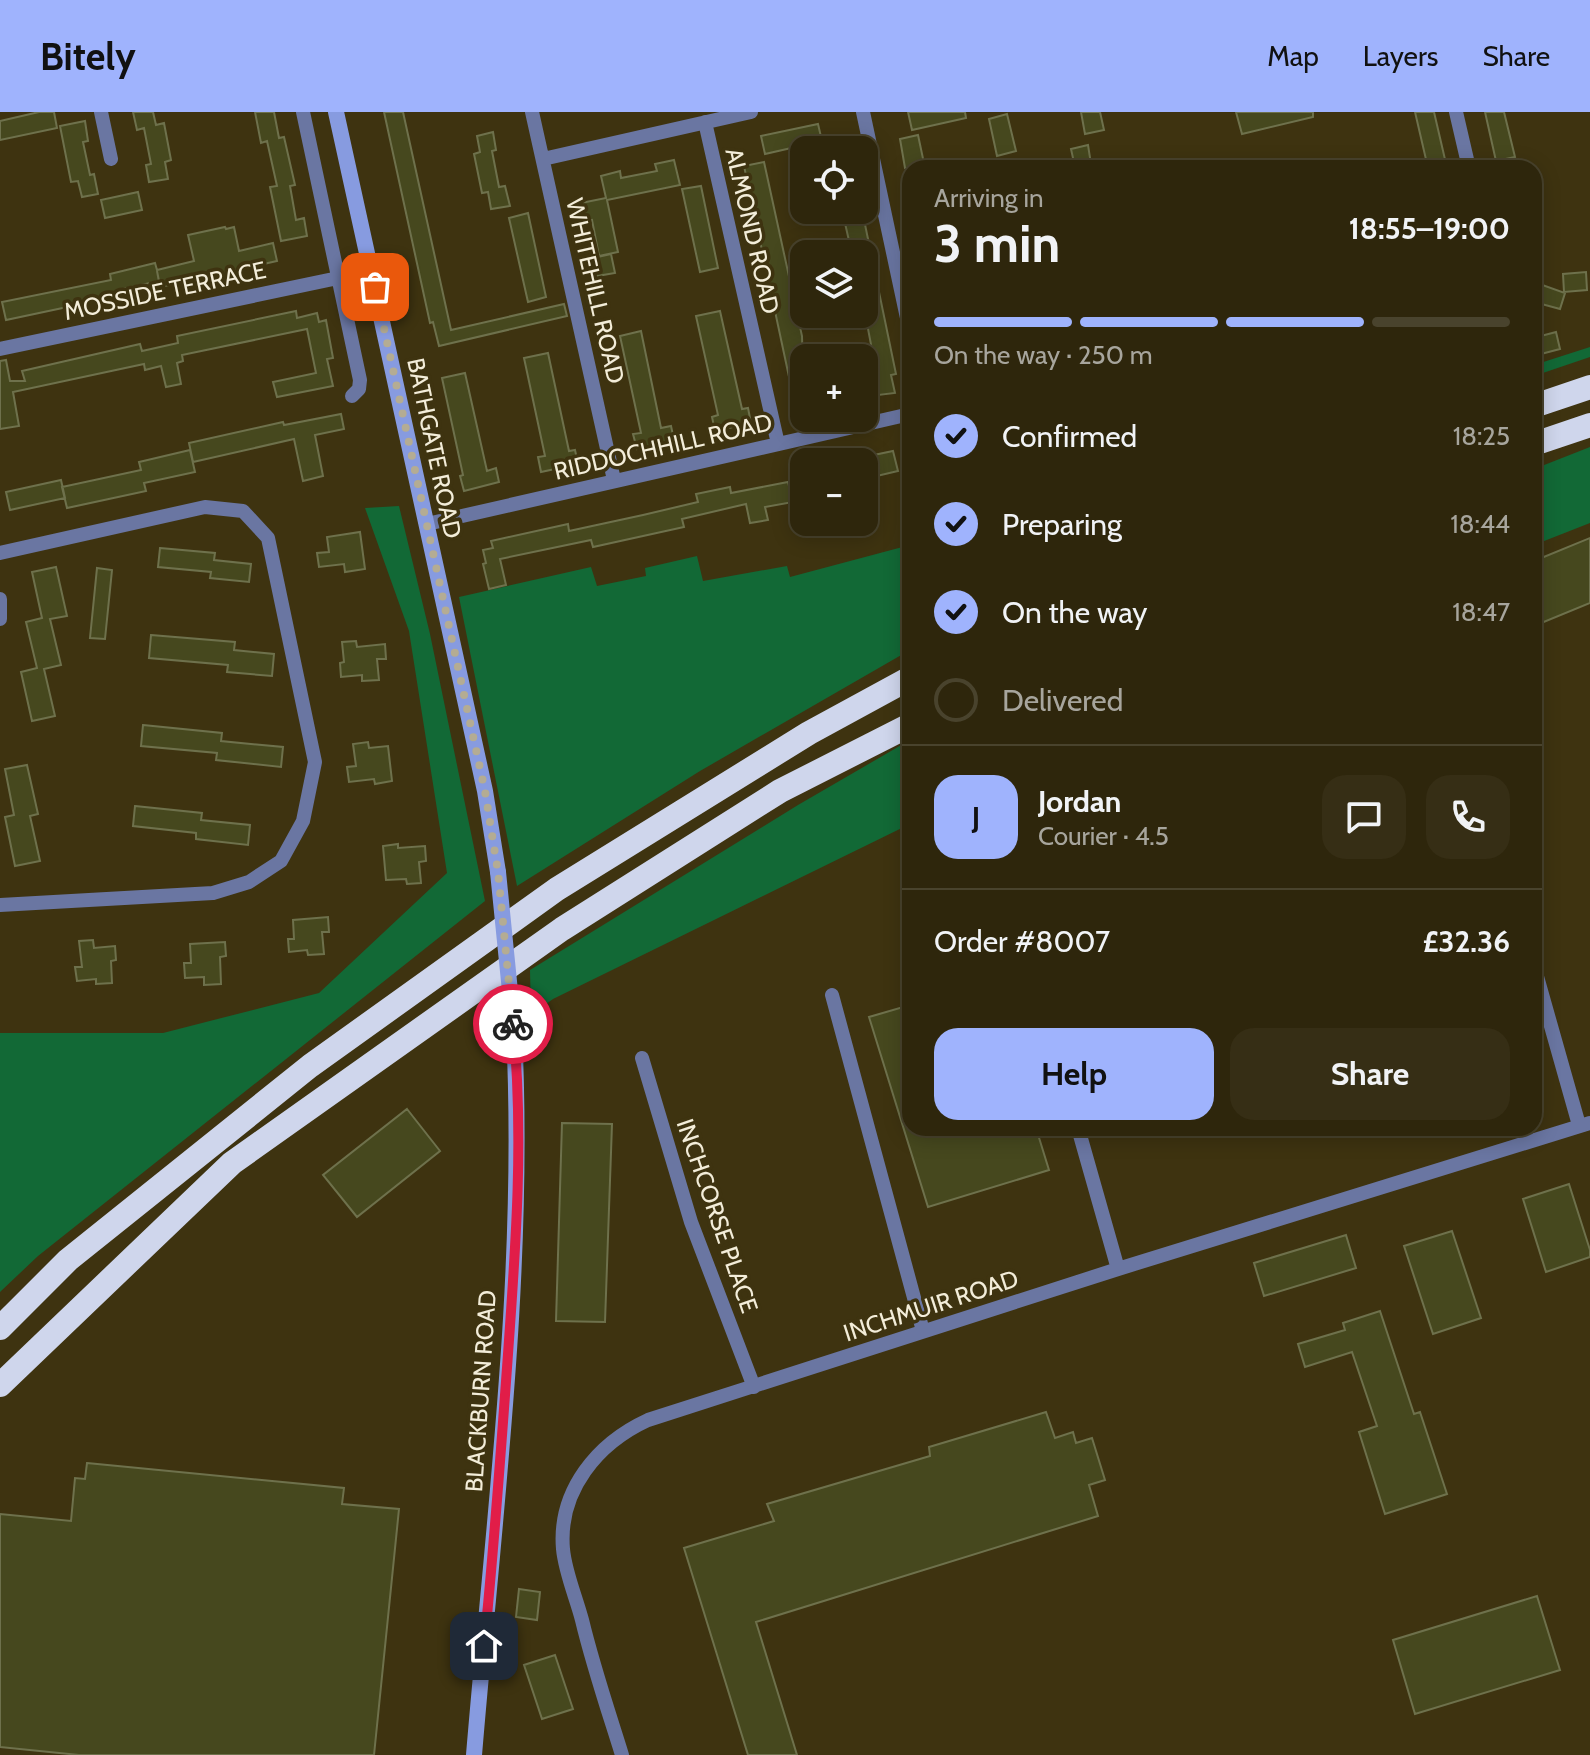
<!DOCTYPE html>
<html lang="en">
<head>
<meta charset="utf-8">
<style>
  :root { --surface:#2e260c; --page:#362e15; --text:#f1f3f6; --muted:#a7a59d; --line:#49432d; --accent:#9fb3fd }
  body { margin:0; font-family:Cabin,sans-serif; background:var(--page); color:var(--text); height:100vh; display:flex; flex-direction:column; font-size:30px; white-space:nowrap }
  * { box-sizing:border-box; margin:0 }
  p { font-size:26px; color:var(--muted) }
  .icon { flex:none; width:44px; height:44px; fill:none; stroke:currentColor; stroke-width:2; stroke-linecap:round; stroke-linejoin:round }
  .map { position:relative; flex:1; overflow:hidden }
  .side { position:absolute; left:902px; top:48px; width:640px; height:976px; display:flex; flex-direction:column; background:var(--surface); border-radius:24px; box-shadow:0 4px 20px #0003,0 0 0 2px var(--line) }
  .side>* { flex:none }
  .buttons { position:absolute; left:790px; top:24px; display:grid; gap:16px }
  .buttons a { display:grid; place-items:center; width:88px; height:88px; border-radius:16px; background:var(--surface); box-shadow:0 4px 20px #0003,0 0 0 2px var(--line); font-size:40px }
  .pin { position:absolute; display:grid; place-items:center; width:68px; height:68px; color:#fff; margin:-34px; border-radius:16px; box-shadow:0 4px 12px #0006 }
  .courier { position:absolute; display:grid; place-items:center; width:80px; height:80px; margin:-40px; border:6px solid #e11d48; border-radius:50%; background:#fff; color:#222; box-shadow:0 2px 10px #0007 }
  .headline em { font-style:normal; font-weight:800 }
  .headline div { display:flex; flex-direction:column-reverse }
  .headline { display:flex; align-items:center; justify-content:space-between; height:136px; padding:0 32px }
  h1 { font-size:52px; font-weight:800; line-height:60px }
  .bar { display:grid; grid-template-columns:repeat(4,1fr); gap:12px 8px; align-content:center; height:96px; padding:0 32px }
  .bar i { height:10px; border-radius:6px; background:var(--line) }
  .bar .active { background:var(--accent) }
  .bar p { grid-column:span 4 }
  .line { display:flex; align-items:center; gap:20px; padding:0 32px; border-top:2px solid var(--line) }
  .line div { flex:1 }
  .round { display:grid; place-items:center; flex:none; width:84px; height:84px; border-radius:24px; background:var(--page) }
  ol { padding:0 32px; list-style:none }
  li { display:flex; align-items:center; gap:24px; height:88px }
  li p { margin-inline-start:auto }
  li .icon { padding:8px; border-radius:50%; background:var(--accent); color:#111; stroke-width:4 }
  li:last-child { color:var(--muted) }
  li i { width:44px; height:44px; border:4px solid var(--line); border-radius:50% }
  .button { display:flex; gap:16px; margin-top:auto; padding:16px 32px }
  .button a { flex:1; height:92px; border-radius:24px; background:var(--accent); color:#111; font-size:32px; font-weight:800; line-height:92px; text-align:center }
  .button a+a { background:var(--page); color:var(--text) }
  header { display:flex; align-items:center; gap:48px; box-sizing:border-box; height:112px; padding:0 40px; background:var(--accent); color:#111 }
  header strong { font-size:38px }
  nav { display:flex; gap:44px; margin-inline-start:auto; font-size:28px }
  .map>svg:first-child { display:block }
  .green { fill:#126936 }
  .building { fill:#46481e; stroke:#6e714c; stroke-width:2 }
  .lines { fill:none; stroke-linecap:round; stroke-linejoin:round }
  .minor { stroke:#6a76a2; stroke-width:14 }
  .secondary { stroke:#879be0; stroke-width:16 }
  .motorway { stroke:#cfd6ec; stroke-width:24 }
  .secondary-bridge { stroke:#879be0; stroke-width:16 }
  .done { stroke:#b4ac93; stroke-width:8; stroke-dasharray:0 14.4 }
  .route { stroke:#e11d48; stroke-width:10 }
  .labels { text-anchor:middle; stroke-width:7; stroke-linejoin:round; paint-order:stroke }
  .street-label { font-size:24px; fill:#f3edd9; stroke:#3e3310 }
</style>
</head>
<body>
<header>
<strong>Bitely</strong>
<nav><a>Map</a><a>Layers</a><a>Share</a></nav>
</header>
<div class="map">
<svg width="1590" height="1643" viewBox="0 0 1590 1643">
  <rect width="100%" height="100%" fill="#3e3310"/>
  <path class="green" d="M1590,235V245L1534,264V253Z
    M1590,335V411L1534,433V357Z
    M399,394L430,522L485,789L38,1144L0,1180V921H163L319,881L447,761L409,519L365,396Z
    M910,433V538L700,659L517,774L459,485L591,455L597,474L646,464L645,456L697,444L703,469L787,454L790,465Z
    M910,628V712L553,887L531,903L530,858L798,693Z"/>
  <path class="building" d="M39,0H54L57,16L0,28V9Z
    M133,0H153L156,13L164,11L171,48L165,50L168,67L149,70L146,53L151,52L144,16L137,18Z
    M255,0H274L279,26L284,25L295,73L290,74L296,108L304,106L307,124L281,129L270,75L277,74L267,29L261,31Z
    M384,0H403L451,218L564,192L567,204L439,234L433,210L430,211Z
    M908,0H965L966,6L912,18Z
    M1081,0H1100L1104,18L1085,22Z
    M1236,0H1313V5L1242,22Z
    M1415,0H1434L1447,56H1428Z
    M1485,0H1504L1515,45L1496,49Z
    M1007,2L1016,39L997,44L989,7Z
    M85,9L88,29L83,30L90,63L94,62L98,82L82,85L78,69L71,70L60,14Z
    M818,12L822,29L765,42L761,24Z
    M493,20L496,38L492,39L499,75L505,74L510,94L491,97L488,80L482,81L474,42L480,40L477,24Z
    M918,23L925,56H905L900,27Z
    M1088,33L1091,52L1075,55L1071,37Z
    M674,48L680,73L607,88L618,140L599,144L592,108L585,110L581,91L606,86L601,64L620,59L621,66L657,59L655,52Z
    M764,50L802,224L804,306L798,307L744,54Z
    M701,74L718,156L700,160L682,77Z
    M138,80L142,98L105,106L101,88Z
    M842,98H862L896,262L891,263L895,281L870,284L867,271L878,269L864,196V142H852Z
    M528,101L546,185L528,190L509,106Z
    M225,115L226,117L234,115L239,139L273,131L277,149L160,175L157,159L159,169L123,177L124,183L6,208L2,190L111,168L110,162L155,151L157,158L194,149L188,123Z
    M611,142L615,161L597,164L593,146Z
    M1586,160L1587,178L1564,180L1563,162Z
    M1534,170L1565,181L1560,197L1534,190Z
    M296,199L297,206L317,201L319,210L326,208L333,246L327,247L333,274L277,285L273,270L316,261L307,217L182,243L183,249L177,251L181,272L166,275L161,254L145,258L144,252L13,280L19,314L0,317V249L6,248L10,269H25L22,259L140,232L142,239L178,231L177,224Z
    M720,199L742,297L748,296L751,311L715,319L712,305L718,303L696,204Z
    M641,219L661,316L671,314L674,328L637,337L633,322L641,321L620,224Z
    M1556,220L1560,237L1541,242L1537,225Z
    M548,241L569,339L575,338L578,352L541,360L538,345L545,344L524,246Z
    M465,261L487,359L496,356L499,370L464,379L460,364L463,363L442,266Z
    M341,302L344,317L315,323L323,364L303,369L294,327L193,350L189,331L283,310L284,313Z
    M190,338L195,360L144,371L146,379L67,396L62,375L141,358L139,350Z
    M893,339L898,359L864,367V345Z
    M61,368L65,386L10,398L6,380Z
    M788,370L793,390L765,395L768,408L750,411L746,392L682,407L684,415L593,435L591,428L500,447L506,473L489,477L483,452L486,451L483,438L493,436L491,429L568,412L569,419L643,403L698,390L696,382L730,375L731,381Z
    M360,420L365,457L345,460L344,452L319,455L317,441L329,440L327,425Z
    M1590,426V491L1534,514V449Z
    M160,436L215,441L214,448L251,452L249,470L210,466L211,460L158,455Z
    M56,455L67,504L50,507L61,553L44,557L55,604L32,609L21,560L37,556L26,510L42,506L32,460Z
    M97,456L112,458L105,527L90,526Z
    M151,523L235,530L234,538L274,542L272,564L227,560L228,553L149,546Z
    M356,529L357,535L385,532L386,547H377L379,568L362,569V563L341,565L340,551L344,550L342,530Z
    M143,613L222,621L221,629L283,635L281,655L216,648L217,641L141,634Z
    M368,630L369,636L388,634L392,669L375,672L374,667L349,670L347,655L356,654L353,632Z
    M27,653L38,702L30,704L40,749L15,754L5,705L14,703L5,657Z
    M135,694L202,701L201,708L250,713L248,733L196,727V721L133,714Z
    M398,732V736L425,734L426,749L419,750L421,771L407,772L406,767L386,768L383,734Z
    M328,805L329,820H322L324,842L308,843L307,838L289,840L288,827H294L293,808Z
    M93,828L94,836L115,834L116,848L111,849L112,871L96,872V867L77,869L75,855H82L79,829Z
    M225,830L226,844L220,845L221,872L204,873V865L185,866L184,851H191L190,832Z
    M910,893V1016H1036L1049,1058L928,1095L869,905Z
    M407,997L440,1039L357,1105L323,1063Z
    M562,1011L612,1012L605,1210L556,1209Z
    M1569,1072L1590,1138V1145L1546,1160L1523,1087Z
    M1452,1119L1481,1206L1433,1222L1404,1134Z
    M1346,1123L1356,1156L1264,1184L1254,1151Z
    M1380,1199L1414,1302L1420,1300L1447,1382L1385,1402L1359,1320L1377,1314L1352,1240L1305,1255L1298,1232L1345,1218L1343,1211Z
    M1046,1300L1055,1326L1073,1320L1076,1331L1092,1326L1105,1368L1089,1373L1098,1404L756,1510L797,1643H748L684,1436L774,1409L767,1392L930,1344L929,1335Z
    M87,1351L344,1376L342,1392L399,1397L374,1643H79L0,1635V1402L71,1409L75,1366L85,1367Z
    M519,1477L540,1480L537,1508L516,1505Z
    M1537,1484L1560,1558L1415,1602L1393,1528Z
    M555,1543L573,1597L542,1607L524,1553Z"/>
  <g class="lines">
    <path class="minor" d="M101,0L111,47
      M303,0L360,268L359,277L352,284
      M532,0L614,368
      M863,0L910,220
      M1456,0L1469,56
      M705,10L778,332
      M543,47L751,0
      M0,237L338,166
      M427,412L910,302
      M0,441L205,395L243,399L268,426L315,650L303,709L281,749L249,770L213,781L0,793
      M0,487V507
      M1534,854L1579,1013
      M832,883L923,1219
      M642,946L691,1110L754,1275
      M1078,1016L1118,1157
      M622,1643C608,1598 593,1554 582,1508C576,1485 565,1460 563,1437C558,1378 598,1331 648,1308L1118,1157L1590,1011"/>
    <path class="secondary" d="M336,0L485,679L498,760
      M474,1643C494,1402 526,1161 514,919"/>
    <path class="motorway" d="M1534,294L1590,275
      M1534,332L1590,313
      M0,1216L68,1148L310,954L557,777L809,621L910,566
      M0,1273L232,1051L562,817L780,679L910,613"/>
    <path class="secondary-bridge" d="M498,760L514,919"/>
  </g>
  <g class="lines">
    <path class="done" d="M375,175L485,679L498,760L513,912"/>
    <path class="route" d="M484,1534C494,1437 501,1339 508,1242C516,1132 524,1022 513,912"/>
  </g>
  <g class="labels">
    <g class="street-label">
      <text transform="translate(752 119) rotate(77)" y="8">ALMOND ROAD</text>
      <text transform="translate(165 179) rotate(-12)" y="8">MOSSIDE TERRACE</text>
      <text transform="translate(595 179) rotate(77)" y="8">WHITEHILL ROAD</text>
      <text transform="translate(663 335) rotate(-13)" y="8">RIDDOCHHILL ROAD</text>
      <text transform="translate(434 336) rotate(78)" y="8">BATHGATE ROAD</text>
      <text transform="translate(717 1104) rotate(71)" y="8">INCHCORSE PLACE</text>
      <text transform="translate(931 1194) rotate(-18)" y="8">INCHMUIR ROAD</text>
      <text transform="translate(481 1279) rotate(-86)" y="8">BLACKBURN ROAD</text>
    </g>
  </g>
</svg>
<div class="buttons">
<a><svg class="icon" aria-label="locate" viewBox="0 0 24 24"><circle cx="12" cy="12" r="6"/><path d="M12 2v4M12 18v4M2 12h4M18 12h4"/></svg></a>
<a><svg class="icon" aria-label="layers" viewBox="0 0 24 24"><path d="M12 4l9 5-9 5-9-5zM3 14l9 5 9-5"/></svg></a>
<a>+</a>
<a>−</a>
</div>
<div class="pin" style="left:375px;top:175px;background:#ea580c"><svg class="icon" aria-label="bag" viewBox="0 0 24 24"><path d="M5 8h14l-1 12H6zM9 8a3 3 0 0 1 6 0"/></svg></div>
<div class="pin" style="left:484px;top:1534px;background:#1f2937"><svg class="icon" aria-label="home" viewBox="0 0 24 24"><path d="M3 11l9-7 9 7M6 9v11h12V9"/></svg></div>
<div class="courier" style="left:513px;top:912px"><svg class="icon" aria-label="bike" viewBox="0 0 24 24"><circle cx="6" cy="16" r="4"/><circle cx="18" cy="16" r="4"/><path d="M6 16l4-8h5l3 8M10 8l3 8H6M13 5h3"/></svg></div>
<section class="side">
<div class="headline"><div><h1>3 min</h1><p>Arriving in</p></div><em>18:55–19:00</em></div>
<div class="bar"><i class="active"></i><i class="active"></i><i class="active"></i><i></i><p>On the way · 250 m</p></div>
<ol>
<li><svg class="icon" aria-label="check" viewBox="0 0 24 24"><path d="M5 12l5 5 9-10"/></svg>Confirmed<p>18:25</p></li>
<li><svg class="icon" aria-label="check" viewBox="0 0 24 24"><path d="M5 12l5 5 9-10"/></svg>Preparing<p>18:44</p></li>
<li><svg class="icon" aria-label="check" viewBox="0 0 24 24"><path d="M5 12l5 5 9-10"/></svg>On the way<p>18:47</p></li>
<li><i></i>Delivered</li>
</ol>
<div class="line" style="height:144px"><b class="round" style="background:var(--accent);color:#111">J</b><div><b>Jordan</b><p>Courier · 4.5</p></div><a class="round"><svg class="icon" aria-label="chat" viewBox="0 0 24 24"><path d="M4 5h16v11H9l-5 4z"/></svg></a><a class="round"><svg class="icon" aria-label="phone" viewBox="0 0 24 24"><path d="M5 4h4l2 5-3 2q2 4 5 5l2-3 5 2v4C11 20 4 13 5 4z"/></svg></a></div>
<div class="line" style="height:104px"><div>Order #8007</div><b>£32.36</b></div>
<div class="button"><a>Help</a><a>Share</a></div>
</section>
</div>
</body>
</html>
